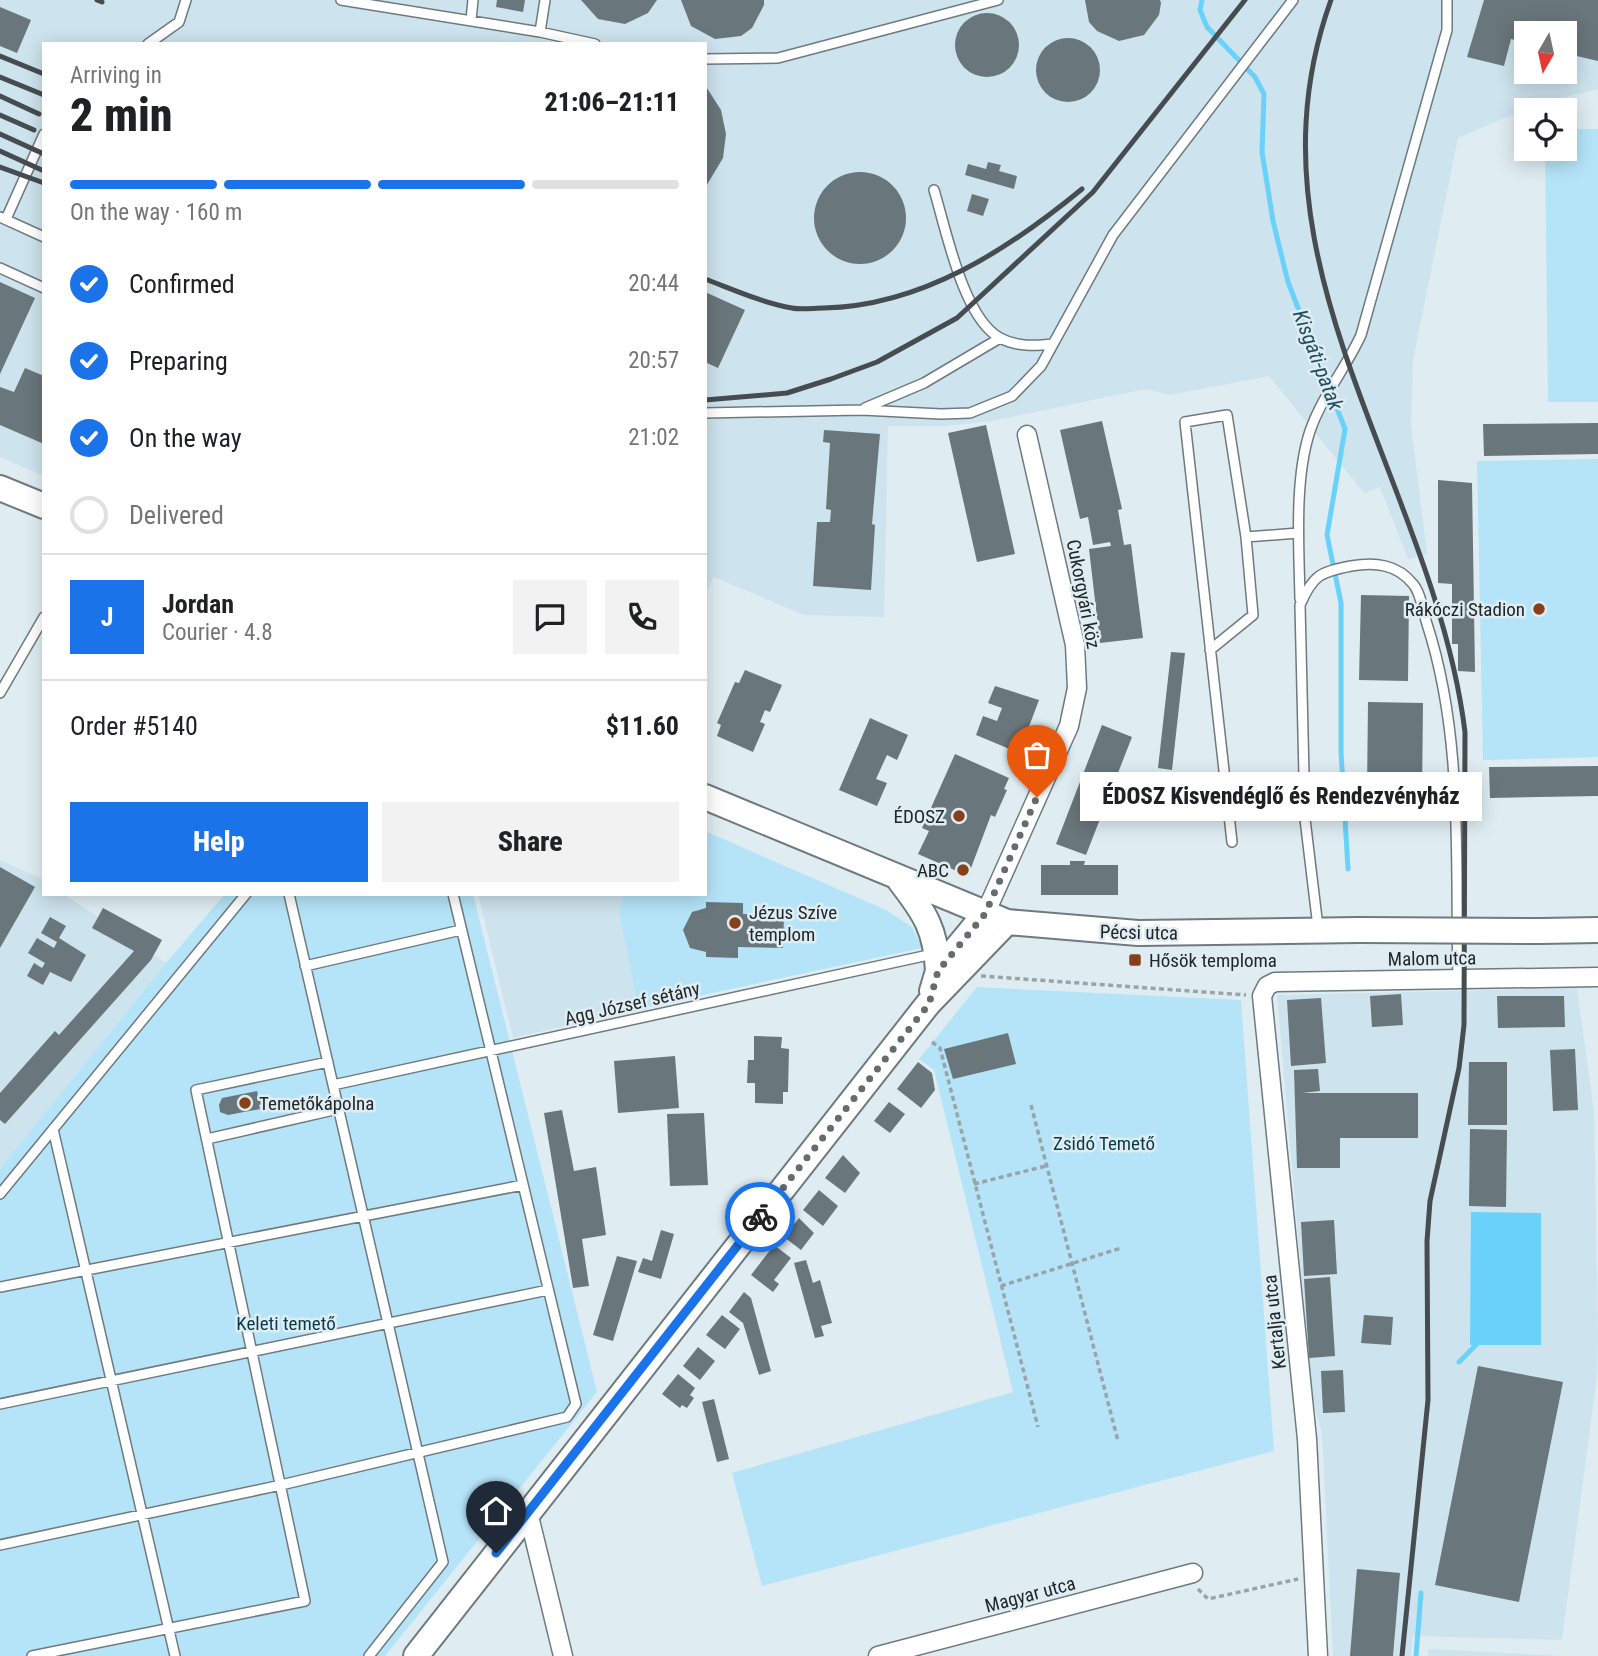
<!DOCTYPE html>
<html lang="en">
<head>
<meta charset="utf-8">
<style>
  :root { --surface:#fff; --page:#f2f2f2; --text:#202124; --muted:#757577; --line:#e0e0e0; --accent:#1a73e8 }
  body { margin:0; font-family:"Roboto Condensed",sans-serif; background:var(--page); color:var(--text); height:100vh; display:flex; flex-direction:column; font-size:26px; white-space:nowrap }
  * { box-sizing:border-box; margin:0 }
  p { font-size:23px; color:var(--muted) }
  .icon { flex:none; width:38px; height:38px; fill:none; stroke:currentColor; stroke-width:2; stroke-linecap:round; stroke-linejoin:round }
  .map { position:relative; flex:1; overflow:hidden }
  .sheet { position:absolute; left:42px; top:42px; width:665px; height:854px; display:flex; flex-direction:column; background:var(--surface); border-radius:0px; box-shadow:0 4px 18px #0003 }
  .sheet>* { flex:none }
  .needle { width:46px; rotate:189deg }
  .tools { position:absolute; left:1514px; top:21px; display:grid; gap:14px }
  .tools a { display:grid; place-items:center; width:63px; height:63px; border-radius:0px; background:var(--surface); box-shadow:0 4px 18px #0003; font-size:35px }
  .pin { position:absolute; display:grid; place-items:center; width:60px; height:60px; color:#fff; margin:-72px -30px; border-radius:50% 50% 50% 0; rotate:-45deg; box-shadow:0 0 7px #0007 }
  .pin .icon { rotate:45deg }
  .courier { position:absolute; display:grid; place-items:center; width:70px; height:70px; margin:-35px; border:5px solid #1a73e8; border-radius:50%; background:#fff; color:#222; box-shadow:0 2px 9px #0007 }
  .bubble { position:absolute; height:49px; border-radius:0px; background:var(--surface); box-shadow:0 4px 18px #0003; font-size:23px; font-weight:800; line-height:49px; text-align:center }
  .head em { font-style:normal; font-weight:800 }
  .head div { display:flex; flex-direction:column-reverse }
  .head { display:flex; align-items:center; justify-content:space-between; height:119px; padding:0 28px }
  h1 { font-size:46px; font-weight:800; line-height:52px }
  .bar { display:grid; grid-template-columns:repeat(4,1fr); gap:10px 7px; align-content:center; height:84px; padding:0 28px }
  .bar i { height:9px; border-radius:5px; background:var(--line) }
  .bar .on { background:var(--accent) }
  .bar p { grid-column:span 4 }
  .line { display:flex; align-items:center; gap:18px; padding:0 28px; border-top:2px solid var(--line) }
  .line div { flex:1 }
  .round { display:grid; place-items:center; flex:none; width:74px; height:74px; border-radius:0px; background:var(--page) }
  ol { padding:0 28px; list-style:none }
  li { display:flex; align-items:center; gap:21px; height:77px }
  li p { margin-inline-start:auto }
  li .icon { padding:7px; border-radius:50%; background:var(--accent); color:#fff; stroke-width:4 }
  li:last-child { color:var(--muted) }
  li i { width:38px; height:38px; border:4px solid var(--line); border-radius:50% }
  .primary-button { display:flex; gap:14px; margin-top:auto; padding:14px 28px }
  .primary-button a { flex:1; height:80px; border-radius:0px; background:var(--accent); color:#fff; font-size:28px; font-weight:800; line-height:80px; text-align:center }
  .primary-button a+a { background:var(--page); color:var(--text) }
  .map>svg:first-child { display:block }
  .built { fill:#cde3ed; fill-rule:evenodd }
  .green { fill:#b5e4f8 }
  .water { fill:#6ad2fa }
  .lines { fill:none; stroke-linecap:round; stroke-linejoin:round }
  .stream { stroke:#6ad2fa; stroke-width:5 }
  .building { fill:#69767b }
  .lane-casing { stroke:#6e7a7f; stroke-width:12 }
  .street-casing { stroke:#6e7a7f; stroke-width:21 }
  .secondary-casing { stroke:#6e7a7f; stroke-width:28 }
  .path { stroke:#99a4a8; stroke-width:3.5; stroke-dasharray:5 3.5; stroke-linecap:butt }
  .lane { stroke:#fff; stroke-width:9 }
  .street { stroke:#fff; stroke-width:18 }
  .secondary { stroke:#fff; stroke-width:24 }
  .rail { stroke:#464c4f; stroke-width:5 }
  .secondary-bridge-casing { stroke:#6e7a7f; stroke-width:28; stroke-linecap:butt }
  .secondary-bridge { stroke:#fff; stroke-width:24 }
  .done { stroke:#646c6f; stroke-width:7; stroke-dasharray:0 12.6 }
  .route { stroke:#1a73e8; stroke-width:9 }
  .poi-dot { fill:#86401b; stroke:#dfedf3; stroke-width:2.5 }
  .labels { text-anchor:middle; stroke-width:5; stroke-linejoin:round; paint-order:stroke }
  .street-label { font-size:19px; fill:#212628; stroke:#dfedf3 }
  .poi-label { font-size:19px; fill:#212628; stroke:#dfedf3; text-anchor:end }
  .park-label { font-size:19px; fill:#093a4a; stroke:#dfedf3 }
  .water-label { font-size:21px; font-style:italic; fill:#214e5e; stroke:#dfedf3 }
</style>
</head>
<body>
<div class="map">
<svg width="1598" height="1656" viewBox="0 0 1598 1656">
  <rect width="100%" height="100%" fill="#dfedf3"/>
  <path class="built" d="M0,0H1598V89L1537,104L1458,138L1413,360L1411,426L1427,554L1408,559L1380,487L1364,493L1269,376L1170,395L1145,389L992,421L944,426H888L884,617L804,615L714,577L705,594V44H44V476L0,457ZM1526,33H1564V72H1526Z
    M0,860L44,880V894H64L166,963L0,1169Z
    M478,894H625L619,910L638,1009L513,1038Z
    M1577,988L1594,1112L1598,1335L1597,1375L1562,1640L1413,1636L1411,1656H1333L1322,1433L1312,1397L1277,995Z
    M1428,1649L1563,1656H1428Z"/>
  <path class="green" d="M1565,129H1598V402H1548L1545,149H1564Z
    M1598,459V757L1483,760L1477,461Z
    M705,831L886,910L912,927L922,948L638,1009L619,910L625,894H705Z
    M225,894H473L597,1392L385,1656H0V1169L166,963Z
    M977,987L1241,1000L1274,1451L762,1586L732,1473L1013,1392L934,1070L919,1059Z"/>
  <path class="water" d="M1471,1212L1541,1213V1345H1470Z"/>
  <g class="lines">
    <path class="stream" d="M1202,0L1200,10L1207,27L1255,77L1264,94L1262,152L1273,221L1288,282L1345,429L1327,535L1341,603V752L1348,869
      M1459,1362L1476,1345
      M1416,1656L1421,1593"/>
  </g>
  <path class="building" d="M497,0H525L523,12L496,7Z
    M581,0H657L648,13L625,24L598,19Z
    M681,0H764V5L752,28L741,36L715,39L691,26Z
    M1085,0H1160L1161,3L1159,15L1144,35L1119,41L1097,31L1089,22Z
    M1484,0H1598V61L1564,53V33H1526V43L1511,39L1504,66L1467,57Z
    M0,7L31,20L17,53L0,46Z
    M955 45a32 32 0 1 1 64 0a32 32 0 1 1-64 0Z
    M1036 70a32 32 0 1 1 64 0a32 32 0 1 1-64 0Z
    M705,85L721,110L726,134L723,158L705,188Z
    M988,162L1001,165L999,171L1017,176L1014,189L965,175L968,164L986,169Z
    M814 218a46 46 0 1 1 92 0a46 46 0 1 1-92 0Z
    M972,194L989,199L983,216L967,211Z
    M0,282L35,298L0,374Z
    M705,292L745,310L718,368L705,362Z
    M25,368L44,376V444L0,425V387L14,392Z
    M1102,421L1122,509L1118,510L1124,545L1131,544L1143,638L1100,643L1089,549L1111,546L1110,542L1093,545L1088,517L1080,519L1060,430Z
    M1598,423V454L1484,456L1483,424Z
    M986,425L1015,554L977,562L948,433Z
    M824,430L880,434L872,524L875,525L871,590L813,586L817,522H830L831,510L826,509L830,443L823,442Z
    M1438,480L1472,483L1475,672L1458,671V644H1452V584L1438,583Z
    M1361,595L1409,596L1408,681L1359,680Z
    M1171,652L1185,653L1172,770L1158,768Z
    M745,670L782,685L770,712L765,710L760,722L765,724L753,752L717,736L721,725L717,723L735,682L739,683Z
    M995,686L1039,700L1019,753L976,735L983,716L997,721L1002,708L988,703Z
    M1368,702L1423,703L1422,795L1367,794Z
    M870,718L908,735L897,760L887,755L876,779L887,783L877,806L839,790Z
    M1102,725L1132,737L1086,855L1056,844Z
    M955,754L1009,778L1004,789L1007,790L995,817L991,815L968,876L918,854L929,831L922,828Z
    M1598,766V796L1490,798L1489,767Z
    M1157,774L1171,776L1166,821L1152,819Z
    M1070,861H1085L1084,865H1118V895H1041V865H1070Z
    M0,867L35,887L0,948Z
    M706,902L743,903V914L784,915L783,948L738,947V958L706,957V952L690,948L683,930L692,912L706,908Z
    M103,908L162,940L151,960L5,1124L0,1120V1093L55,1031L59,1035L134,951L92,928Z
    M50,917L66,926L59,938L86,955L71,982L50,972L43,985L27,976L34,963L42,968L45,963L28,953L37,938L54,948L57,942L41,933Z
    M1401,994L1403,1025L1372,1027L1370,996Z
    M1497,996H1564L1565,1027L1498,1028Z
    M1321,998L1326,1063L1291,1066L1287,1000Z
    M1008,1033L1016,1064L953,1079L944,1049Z
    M754,1036L782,1037L781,1048L789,1049L788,1092H783V1104L755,1103V1083H747L748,1060H754Z
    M1575,1049L1578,1110L1553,1111L1550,1050Z
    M675,1056L679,1108L618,1113L614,1061Z
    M918,1062L932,1073L935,1090L921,1108L897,1089Z
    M1469,1062H1507V1125H1468Z
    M1318,1069L1320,1091L1302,1093H1418V1138H1340V1168H1297L1294,1070Z
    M257,1091L258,1096L263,1095L265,1103L259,1105L260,1109L228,1115L220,1112L219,1105L222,1098Z
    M889,1102L905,1114L890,1133L874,1121Z
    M562,1110L574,1171L596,1167L606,1235L582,1239L589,1286L573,1288L544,1113Z
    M704,1113L708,1185L670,1186L667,1114Z
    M1470,1129L1507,1130L1506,1207L1469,1206Z
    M843,1155L860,1173L845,1193L825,1178Z
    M819,1190L838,1206L823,1226L803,1210Z
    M799,1218L814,1233L801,1250L784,1237Z
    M1334,1220L1337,1274L1304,1276L1301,1222Z
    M661,1230L674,1234L661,1279L638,1272L643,1258L652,1261Z
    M774,1245L791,1258L774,1280L779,1284L773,1292L751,1275Z
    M617,1256L637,1261L613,1341L593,1335Z
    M806,1260L813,1283L820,1280L832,1323L821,1326L824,1336L815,1338L794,1263Z
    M1330,1277L1335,1356L1309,1358L1304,1279Z
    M744,1292L751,1298L771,1371L759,1375L743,1323L729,1312Z
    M722,1315L740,1329L725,1349L706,1335Z
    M1364,1315L1393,1317L1391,1345L1361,1343Z
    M698,1347L715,1361L700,1380L683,1366Z
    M1478,1366L1563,1382L1519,1602L1435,1585Z
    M1343,1370L1345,1412L1323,1413L1321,1371Z
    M678,1374L695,1388L690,1395L694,1398L687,1408L682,1405L680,1408L662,1394Z
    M714,1399L729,1459L717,1462L702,1402Z
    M1357,1569L1400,1573L1393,1656H1350Z"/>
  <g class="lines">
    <defs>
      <path id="lane" d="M341,0L540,32L595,44
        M471,20L473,0
        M540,32L545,0
        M148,44L179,22L186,0
        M705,59L778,58L998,0
        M934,190C946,229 963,318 1000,338C1017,347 1035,346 1053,344
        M0,217L44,237
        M6,219L44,134
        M0,268L44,288
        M865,408L924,383L1000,338
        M705,413L862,410L941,414L970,413L1012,396L1041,366L1113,235L1293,0
        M1300,599C1299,548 1294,479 1310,431C1322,396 1346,368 1361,335L1447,30V0
        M1210,650L1253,615L1246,537
        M0,693L44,617
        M1232,842L1185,422L1227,415L1246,537L1298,533
        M289,894L443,1562L369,1656
        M1318,927L1305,819L1300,605C1313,575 1320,572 1351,566C1375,562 1397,564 1413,584C1421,593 1423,612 1427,624C1464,738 1455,861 1458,979
        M305,966L461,930
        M333,1085L933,954
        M53,1129L175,1656
        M207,1139L338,1109
        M0,1194L246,894
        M0,1287L523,1185
        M0,1404L548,1290
        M0,1545L281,1485L567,1417L576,1404L453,894
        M32,1656L305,1601L196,1090L328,1062"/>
      <path id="street" d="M985,914L1069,726L1077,688L1075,645L1027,435
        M528,1512L563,1656
        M878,1656L1193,1573
        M1318,1656L1307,1439L1262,996L1267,986L1275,982L1598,977"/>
      <path id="secondary" d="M0,488L44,506
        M705,797L1007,922L1138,933L1359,930
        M900,881C925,913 936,930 938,971
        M1541,931L1598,930
        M932,991L938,971L985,914
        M416,1656L928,1004L1007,922"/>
    </defs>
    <use href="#lane" class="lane-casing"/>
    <use href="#street" class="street-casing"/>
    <use href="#secondary" class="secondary-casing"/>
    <path class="path" d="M981,976L1246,995
      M932,1042L940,1048L1038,1427
      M1031,1105L1118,1441
      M974,1184L1046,1166
      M1001,1286L1121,1248
      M1198,1589L1208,1599L1298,1579"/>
    <use href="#lane" class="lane"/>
    <use href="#street" class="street"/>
    <use href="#secondary" class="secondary"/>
    <path class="rail" d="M97,0L102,2
      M1331,0C1236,263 1434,480 1465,732L1464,1025L1459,1068L1430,1201L1427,1241L1428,1400L1402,1656
      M0,56L44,74
      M0,77L44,95
      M0,96L39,114
      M0,115L34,130
      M0,134L44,154
      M0,151L44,171
      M0,167L44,183
      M705,279C732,289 763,303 792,308C801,310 814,308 824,308C922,306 1009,249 1082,189
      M705,400L787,393L831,379L877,362L957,318L1093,192L1245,0"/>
    <defs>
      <path id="secondary-bridge" d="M1359,930L1541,931"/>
    </defs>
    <use href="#secondary-bridge" class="secondary-bridge-casing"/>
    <use href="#secondary-bridge" class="secondary-bridge"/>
  </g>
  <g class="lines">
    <path class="done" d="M760,1217L929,1004L938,971L985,914L1037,797"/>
    <path class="route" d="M496,1553L760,1217"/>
  </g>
  <g class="poi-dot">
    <circle cx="1539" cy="609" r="7"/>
    <circle cx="959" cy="816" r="7"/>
    <circle cx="963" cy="870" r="7"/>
    <circle cx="735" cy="923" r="7"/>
    <rect x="1128" y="953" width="14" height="14" rx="3.5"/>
    <circle cx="245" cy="1103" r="7"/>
  </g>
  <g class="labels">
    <g class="street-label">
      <text transform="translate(1084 594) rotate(79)" y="7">Cukorgyári köz</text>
      <text transform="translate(1139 932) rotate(1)" y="7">Pécsi utca</text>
      <text transform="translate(1432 958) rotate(-1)" y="7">Malom utca</text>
      <text transform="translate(632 1003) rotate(-13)" y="7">Agg József sétány</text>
      <text transform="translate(1274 1322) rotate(-96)" y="7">Kertalja utca</text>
      <text transform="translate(1030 1594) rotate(-15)" y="7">Magyar utca</text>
    </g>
    <g class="poi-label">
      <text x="1525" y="616">Rákóczi Stadion</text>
      <text x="945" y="823">ÉDOSZ</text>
      <text x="949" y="877">ABC</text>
      <text x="749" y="919" text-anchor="start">Jézus Szíve<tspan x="749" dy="22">templom</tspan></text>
      <text x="1149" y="967" text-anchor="start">Hősök temploma</text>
      <text x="259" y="1110" text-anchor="start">Temetőkápolna</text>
    </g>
    <g class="park-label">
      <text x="1104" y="1150">Zsidó Temető</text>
      <text x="286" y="1330">Keleti temető</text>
    </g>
    <g class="water-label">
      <text transform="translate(1318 360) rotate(69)" y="7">Kisgáti-patak</text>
    </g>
  </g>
</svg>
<div class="tools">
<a><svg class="needle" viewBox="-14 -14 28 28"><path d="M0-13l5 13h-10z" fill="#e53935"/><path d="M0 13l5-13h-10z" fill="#757577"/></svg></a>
<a><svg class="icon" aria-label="locate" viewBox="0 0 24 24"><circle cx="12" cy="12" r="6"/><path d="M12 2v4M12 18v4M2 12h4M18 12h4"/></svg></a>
</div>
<div class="pin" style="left:1037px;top:797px;background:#ea580c"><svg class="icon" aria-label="bag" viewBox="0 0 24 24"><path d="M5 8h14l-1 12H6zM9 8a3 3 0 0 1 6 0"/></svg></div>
<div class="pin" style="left:496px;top:1553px;background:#1f2937"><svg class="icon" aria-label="home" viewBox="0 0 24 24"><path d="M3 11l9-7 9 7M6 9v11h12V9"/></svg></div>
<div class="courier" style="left:760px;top:1217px"><svg class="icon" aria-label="bike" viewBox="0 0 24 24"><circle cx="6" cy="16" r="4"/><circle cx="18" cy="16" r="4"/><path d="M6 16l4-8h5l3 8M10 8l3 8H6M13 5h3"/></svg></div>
<div class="bubble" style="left:1080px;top:772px;width:402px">ÉDOSZ Kisvendéglő és Rendezvényház</div>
<section class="sheet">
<div class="head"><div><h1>2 min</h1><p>Arriving in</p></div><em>21:06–21:11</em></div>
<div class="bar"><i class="on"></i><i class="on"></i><i class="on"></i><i></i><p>On the way · 160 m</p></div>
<ol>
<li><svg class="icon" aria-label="check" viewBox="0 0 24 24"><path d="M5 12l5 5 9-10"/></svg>Confirmed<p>20:44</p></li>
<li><svg class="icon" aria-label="check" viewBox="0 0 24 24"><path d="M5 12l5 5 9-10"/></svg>Preparing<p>20:57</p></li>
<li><svg class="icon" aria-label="check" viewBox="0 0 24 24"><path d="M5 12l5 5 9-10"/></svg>On the way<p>21:02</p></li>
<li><i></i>Delivered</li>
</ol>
<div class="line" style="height:126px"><b class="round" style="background:var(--accent);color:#fff">J</b><div><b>Jordan</b><p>Courier · 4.8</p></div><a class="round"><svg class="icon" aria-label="chat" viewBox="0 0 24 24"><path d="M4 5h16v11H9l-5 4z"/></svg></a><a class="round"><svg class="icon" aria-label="phone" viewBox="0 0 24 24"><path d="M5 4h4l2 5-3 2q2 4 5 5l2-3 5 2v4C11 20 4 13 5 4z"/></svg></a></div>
<div class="line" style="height:91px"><div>Order #5140</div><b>$11.60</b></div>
<div class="primary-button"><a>Help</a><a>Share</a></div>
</section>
</div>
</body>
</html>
